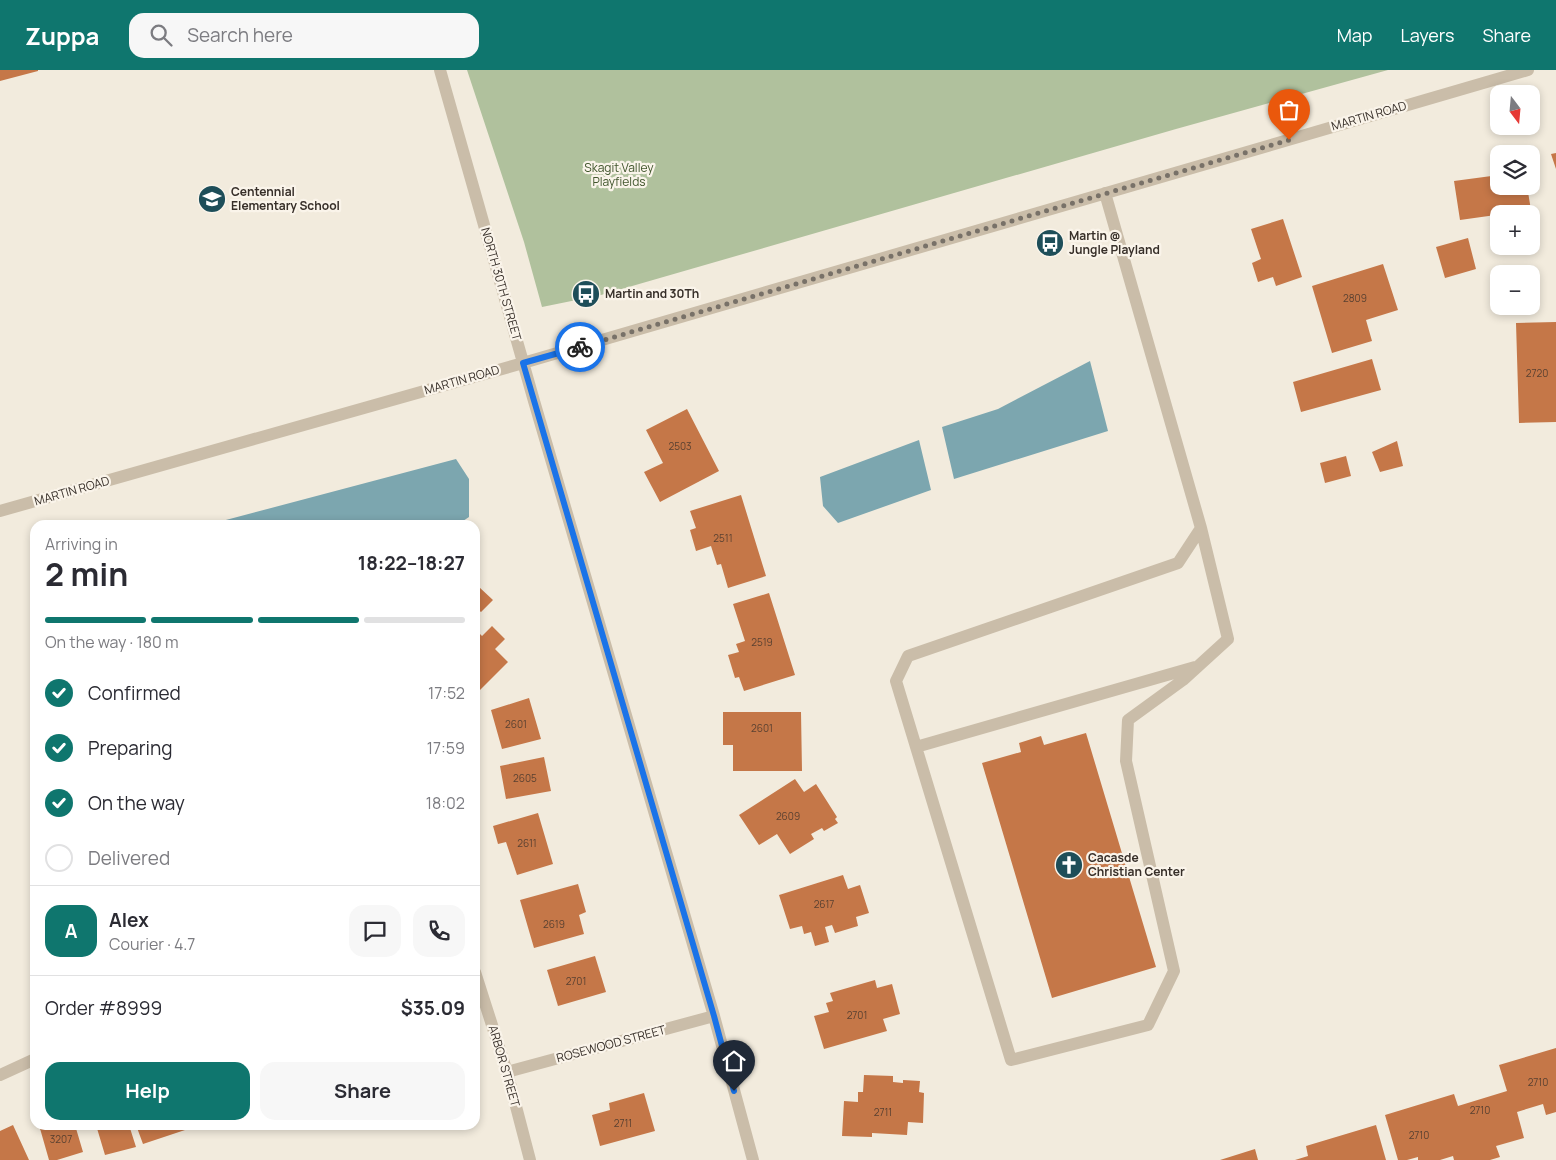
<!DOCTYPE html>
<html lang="en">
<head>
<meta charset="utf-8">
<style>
  :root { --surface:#fff; --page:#f7f7f7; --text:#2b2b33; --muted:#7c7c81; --line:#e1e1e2; --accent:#0f766e }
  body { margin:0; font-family:Manrope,sans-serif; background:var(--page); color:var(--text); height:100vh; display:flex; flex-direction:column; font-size:19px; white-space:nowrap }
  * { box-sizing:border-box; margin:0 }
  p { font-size:16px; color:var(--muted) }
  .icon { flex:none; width:28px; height:28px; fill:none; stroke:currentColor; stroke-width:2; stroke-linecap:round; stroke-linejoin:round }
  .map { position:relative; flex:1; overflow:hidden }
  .details { position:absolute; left:30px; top:450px; width:450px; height:610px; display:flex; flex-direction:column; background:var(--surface); border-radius:15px; box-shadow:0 2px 8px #0003 }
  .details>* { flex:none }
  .needle { width:32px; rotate:164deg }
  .tools { position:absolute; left:1490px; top:15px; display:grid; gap:10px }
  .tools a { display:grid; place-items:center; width:50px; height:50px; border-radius:10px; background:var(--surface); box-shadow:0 2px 8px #0003; font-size:25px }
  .pin { position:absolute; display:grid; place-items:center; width:42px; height:42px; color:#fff; margin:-51px -21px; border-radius:50% 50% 50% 0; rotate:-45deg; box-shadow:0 0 5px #0007 }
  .pin .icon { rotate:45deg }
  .courier { position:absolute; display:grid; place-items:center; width:50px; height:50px; margin:-25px; border:4px solid #1a73e8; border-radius:50%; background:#fff; color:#222; box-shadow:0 1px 6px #0007 }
  .summary em { font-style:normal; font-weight:700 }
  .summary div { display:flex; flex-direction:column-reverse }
  .summary { display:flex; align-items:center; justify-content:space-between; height:85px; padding:0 15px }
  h1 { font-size:32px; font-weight:700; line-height:38px }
  .bar { display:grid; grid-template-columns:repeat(4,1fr); gap:8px 5px; align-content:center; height:60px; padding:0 15px }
  .bar i { height:6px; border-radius:4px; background:var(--line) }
  .bar .selected { background:var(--accent) }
  .bar p { grid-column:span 4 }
  .line { display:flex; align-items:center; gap:12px; padding:0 15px; border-top:1px solid var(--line) }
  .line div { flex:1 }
  .round { display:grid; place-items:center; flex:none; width:52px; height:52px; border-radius:15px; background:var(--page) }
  ol { padding:0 15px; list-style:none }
  li { display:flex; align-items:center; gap:15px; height:55px }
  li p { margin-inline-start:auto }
  li .icon { padding:5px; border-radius:50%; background:var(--accent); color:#fff; stroke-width:4 }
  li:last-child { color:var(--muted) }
  li i { width:28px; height:28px; border:2px solid var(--line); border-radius:50% }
  .cta { display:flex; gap:10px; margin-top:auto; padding:10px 15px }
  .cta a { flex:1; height:58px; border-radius:15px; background:var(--accent); color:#fff; font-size:20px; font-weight:700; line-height:58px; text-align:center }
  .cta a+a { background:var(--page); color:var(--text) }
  header { display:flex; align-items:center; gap:30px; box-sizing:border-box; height:70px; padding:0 25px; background:var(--accent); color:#fff }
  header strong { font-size:24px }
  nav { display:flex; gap:28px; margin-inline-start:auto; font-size:18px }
  .search { width:350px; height:45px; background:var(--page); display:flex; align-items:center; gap:12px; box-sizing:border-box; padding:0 18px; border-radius:15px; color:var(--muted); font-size:19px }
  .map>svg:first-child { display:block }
  .green { fill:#b0c19d }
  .water { fill:#7ca6af }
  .building { fill:#c57748 }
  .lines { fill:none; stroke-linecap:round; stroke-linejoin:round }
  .minor { stroke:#cabda9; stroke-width:12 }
  .done { stroke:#787168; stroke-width:5; stroke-dasharray:0 9 }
  .route { stroke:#1a73e8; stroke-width:6 }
  .labels { text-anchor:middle; stroke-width:4.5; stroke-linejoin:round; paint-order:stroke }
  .number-label { font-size:10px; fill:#5a4131 }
  .street-label { font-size:12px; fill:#372f29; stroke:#faf4ea }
  .park-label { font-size:12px; fill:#41562d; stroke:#faf4ea }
  .poi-label { font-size:12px; font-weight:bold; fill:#372f29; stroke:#faf4ea; text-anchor:start }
</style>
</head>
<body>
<header>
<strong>Zuppa</strong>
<div class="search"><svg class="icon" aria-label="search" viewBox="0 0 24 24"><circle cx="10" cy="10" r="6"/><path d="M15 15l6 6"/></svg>Search here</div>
<nav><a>Map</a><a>Layers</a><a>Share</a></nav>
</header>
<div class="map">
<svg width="1556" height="1090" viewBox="0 0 1556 1090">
  <rect width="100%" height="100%" fill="#f2ebdd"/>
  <path class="green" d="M467,0H1388L1176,59L601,225L542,237L524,172Z"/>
  <path class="water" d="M1090,291L1108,361L954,409L942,357L998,339Z
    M919,370L931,420L838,453L823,436L820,407Z
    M456,389L469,409V447L457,455H207Z"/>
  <path class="building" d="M0,0H38V1L0,11Z
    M1556,83V99L1551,84Z
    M1499,105V116H1527L1531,140L1460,150L1454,111Z
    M1283,149L1302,207L1276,216L1273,207L1258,212L1252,193L1261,189L1251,159Z
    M1468,168L1476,199L1445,208L1436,177Z
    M1383,194L1398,240L1366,250L1372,271L1332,283L1312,216Z
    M1556,252V352L1519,353L1516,253Z
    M1372,289L1381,320L1301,342L1293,312Z
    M687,339L719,401L660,432L644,402L663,393L646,360Z
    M1397,371L1403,396L1380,402L1372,382Z
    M1346,386L1351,406L1325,413L1320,393Z
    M741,425L766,506L728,518L721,494L717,495L711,476L696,481L690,460L696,458L690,441Z
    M479,517L493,530L481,542L475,537V521Z
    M769,523L795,605L744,621L739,607L735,608L728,585L739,582L736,574L745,571L733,534Z
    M492,556L505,569L495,579L508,592L475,625V569L480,564L482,566Z
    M529,628L541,669L502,679L491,640Z
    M723,642H801L802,701H733V675H723Z
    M1086,663L1156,897L1052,928L982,693L1021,682L1019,673L1041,666L1044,675Z
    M544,687L551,721L506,729L500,696Z
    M795,709L804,722L816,714L837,747L835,749L838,753L824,761L822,758L811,764L814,769L790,784L777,764L759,775L739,745Z
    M538,743L553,794L517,805L506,772L498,774L493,756Z
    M843,805L848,819L860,815L869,843L856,847L858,856L835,863L832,855L825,857L829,872L815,876L811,862L804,864L802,856L790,859L779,825Z
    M578,814L586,842L579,845L584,864L534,878L520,830Z
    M595,886L606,922L558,936L547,900Z
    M875,910L877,918L892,914L900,944L883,949L887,961L824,979L814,946L829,942L826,933L833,931L830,923Z
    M1556,978V1042L1546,1045L1543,1034L1517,1042L1524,1068L1496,1076L1500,1087L1490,1090H1454L1453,1086L1440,1090H1418V1087L1407,1090H1398L1385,1045L1454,1024L1458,1036L1507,1021L1499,995Z
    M864,1005L893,1006V1012L903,1013V1010L920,1011L919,1022L924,1023L923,1053L908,1052L907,1065L872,1063V1067L842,1066L844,1031L858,1032V1022H863Z
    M644,1023L655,1061L600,1076L592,1045L610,1040L609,1033Z
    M13,1055L29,1090H0V1061Z
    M39,1055H75L83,1082L57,1090H49Z
    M96,1055H129L136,1077L105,1085Z
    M136,1055H200L143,1074Z
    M1376,1055L1386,1090H1295L1308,1086L1306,1076Z
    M1255,1079L1258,1090H1220Z"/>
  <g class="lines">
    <path class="minor" d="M440,0L534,331L714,946L753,1090
      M1105,123L1201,458L1178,493L908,586L896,611L1011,990L1148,955L1174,901L1126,691L1128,650L1183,610L1228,569L1201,458
      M0,441L523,293L1528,0
      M916,677L1195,597
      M475,902L507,1002L530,1090
      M507,1002L714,946
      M0,1005L35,989"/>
  </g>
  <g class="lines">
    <path class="done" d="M580,277L1289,70"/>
    <path class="route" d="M580,277L523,293L714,946L734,1021"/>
  </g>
  <defs>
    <symbol id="school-disc" viewBox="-11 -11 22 22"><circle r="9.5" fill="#1e4e59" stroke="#faf4ea"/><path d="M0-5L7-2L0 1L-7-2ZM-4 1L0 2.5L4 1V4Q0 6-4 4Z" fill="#fff"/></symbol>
    <symbol id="bus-disc" viewBox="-11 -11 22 22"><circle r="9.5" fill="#1e4e59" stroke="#faf4ea"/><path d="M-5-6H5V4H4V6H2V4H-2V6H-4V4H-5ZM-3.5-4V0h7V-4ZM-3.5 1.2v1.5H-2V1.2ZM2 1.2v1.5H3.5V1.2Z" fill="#fff"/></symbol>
    <symbol id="church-disc" viewBox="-11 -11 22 22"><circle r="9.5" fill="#1e4e59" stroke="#faf4ea"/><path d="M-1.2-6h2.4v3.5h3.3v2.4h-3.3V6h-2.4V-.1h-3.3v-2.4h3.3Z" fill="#fff"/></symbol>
  </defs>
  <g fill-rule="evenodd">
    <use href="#school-disc" x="196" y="113" width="32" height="32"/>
    <use href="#bus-disc" x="1034" y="157" width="32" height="32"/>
    <use href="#bus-disc" x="570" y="208" width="32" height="32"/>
    <use href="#church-disc" x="1053" y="779" width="32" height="32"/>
  </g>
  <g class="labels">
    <g class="number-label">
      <text x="1355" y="232">2809</text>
      <text x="1537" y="307">2720</text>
      <text x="680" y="380">2503</text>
      <text x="723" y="472">2511</text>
      <text x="762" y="576">2519</text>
      <text x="516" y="658">2601</text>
      <text x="762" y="662">2601</text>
      <text x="525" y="712">2605</text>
      <text x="788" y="750">2609</text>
      <text x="527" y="777">2611</text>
      <text x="824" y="838">2617</text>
      <text x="554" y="858">2619</text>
      <text x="576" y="915">2701</text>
      <text x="857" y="949">2701</text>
      <text x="1538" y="1016">2710</text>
      <text x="1480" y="1044">2710</text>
      <text x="883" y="1046">2711</text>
      <text x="623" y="1057">2711</text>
      <text x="1419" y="1069">2710</text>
      <text x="61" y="1073">3207</text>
    </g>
    <g class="street-label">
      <text transform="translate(1369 46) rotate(-16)" y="4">MARTIN ROAD</text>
      <text transform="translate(501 214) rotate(74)" y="4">NORTH 30TH STREET</text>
      <text transform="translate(462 310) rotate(-16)" y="4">MARTIN ROAD</text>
      <text transform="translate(72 421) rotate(-16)" y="4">MARTIN ROAD</text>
      <text transform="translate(611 974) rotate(-15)" y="4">ROSEWOOD STREET</text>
      <text transform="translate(504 996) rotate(74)" y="4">ARBOR STREET</text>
    </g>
    <g class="park-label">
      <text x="619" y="102">Skagit Valley<tspan x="619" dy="14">Playfields</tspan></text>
    </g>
    <g class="poi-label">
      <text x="231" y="126">Centennial<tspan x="231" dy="14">Elementary School</tspan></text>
      <text x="1069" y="170">Martin @<tspan x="1069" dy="14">Jungle Playland</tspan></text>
      <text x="605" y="228">Martin and 30Th</text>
      <text x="1088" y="792">Cacasde<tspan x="1088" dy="14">Christian Center</tspan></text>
    </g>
  </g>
</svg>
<div class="tools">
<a><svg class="needle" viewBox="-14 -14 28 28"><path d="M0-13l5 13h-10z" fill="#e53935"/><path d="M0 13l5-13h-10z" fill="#7c7c81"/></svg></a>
<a><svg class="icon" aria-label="layers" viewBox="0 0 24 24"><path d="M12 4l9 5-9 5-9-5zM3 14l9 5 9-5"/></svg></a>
<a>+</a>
<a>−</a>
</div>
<div class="pin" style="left:1289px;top:70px;background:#ea580c"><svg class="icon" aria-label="bag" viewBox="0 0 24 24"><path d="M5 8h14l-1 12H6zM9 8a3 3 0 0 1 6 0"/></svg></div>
<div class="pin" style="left:734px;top:1021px;background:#1f2937"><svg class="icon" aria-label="home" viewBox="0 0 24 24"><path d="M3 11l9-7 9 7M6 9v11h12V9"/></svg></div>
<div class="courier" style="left:580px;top:277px"><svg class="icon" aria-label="bike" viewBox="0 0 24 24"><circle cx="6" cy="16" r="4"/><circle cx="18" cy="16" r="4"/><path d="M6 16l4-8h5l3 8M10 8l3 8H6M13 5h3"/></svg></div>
<section class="details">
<div class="summary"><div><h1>2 min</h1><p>Arriving in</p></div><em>18:22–18:27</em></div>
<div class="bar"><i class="selected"></i><i class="selected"></i><i class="selected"></i><i></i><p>On the way · 180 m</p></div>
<ol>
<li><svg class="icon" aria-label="check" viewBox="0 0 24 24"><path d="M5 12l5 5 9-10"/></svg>Confirmed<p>17:52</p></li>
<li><svg class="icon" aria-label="check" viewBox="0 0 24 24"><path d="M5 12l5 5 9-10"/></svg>Preparing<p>17:59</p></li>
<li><svg class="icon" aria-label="check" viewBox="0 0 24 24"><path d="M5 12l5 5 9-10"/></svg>On the way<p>18:02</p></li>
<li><i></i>Delivered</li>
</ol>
<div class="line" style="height:90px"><b class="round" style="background:var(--accent);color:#fff">A</b><div><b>Alex</b><p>Courier · 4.7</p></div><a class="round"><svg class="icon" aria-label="chat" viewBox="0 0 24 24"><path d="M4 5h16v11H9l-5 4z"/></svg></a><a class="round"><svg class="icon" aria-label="phone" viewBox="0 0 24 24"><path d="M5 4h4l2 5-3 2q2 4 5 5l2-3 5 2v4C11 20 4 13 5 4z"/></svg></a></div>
<div class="line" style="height:65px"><div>Order #8999</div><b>$35.09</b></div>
<div class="cta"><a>Help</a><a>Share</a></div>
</section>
</div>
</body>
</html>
